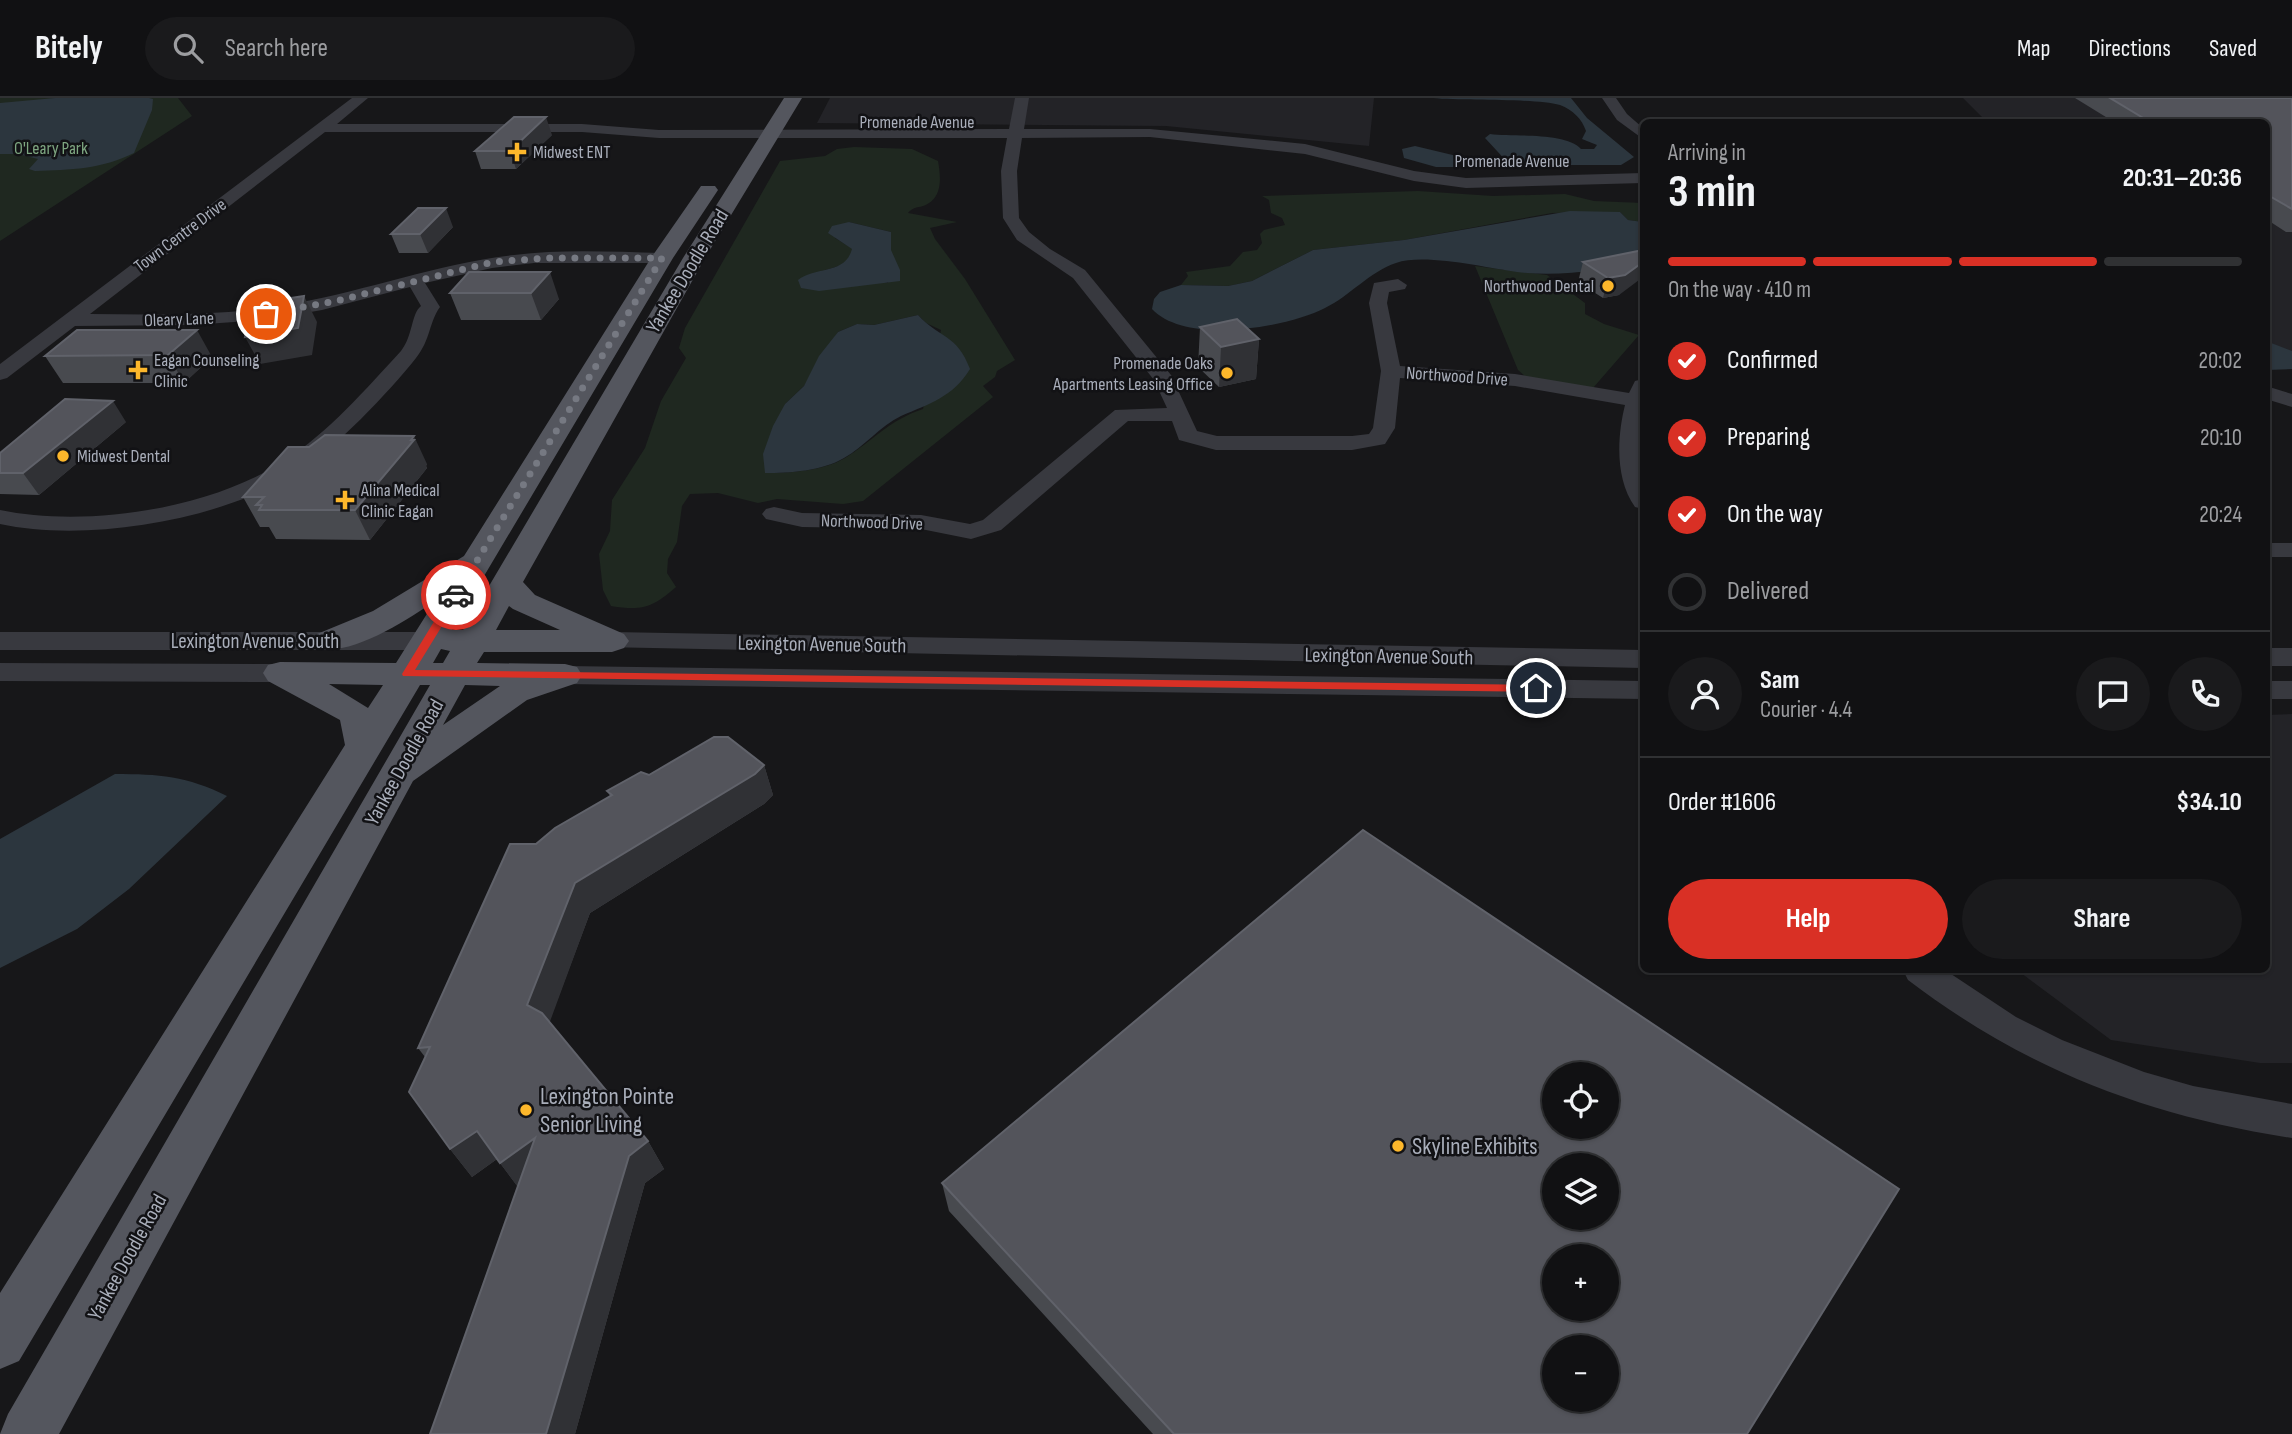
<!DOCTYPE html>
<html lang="en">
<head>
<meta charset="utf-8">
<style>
  :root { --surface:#111113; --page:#1a1a1c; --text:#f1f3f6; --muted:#9c9da0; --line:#303133; --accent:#d93025 }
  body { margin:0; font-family:"Sofia Sans Condensed",sans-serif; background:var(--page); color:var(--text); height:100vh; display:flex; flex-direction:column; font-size:26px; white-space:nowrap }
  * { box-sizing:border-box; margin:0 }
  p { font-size:23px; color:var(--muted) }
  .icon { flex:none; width:38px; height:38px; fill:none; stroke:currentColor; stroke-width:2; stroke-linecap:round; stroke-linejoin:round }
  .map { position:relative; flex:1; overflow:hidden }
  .drawer { position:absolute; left:1640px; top:21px; width:630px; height:854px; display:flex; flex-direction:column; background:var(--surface); border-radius:10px; box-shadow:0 2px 5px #0004,0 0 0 2px var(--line) }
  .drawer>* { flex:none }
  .tools { position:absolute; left:1542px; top:964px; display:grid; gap:14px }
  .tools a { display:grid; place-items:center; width:77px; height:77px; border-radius:50%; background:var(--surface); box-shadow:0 2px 5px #0004,0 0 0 2px var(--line); font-size:35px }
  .pin { position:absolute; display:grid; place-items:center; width:60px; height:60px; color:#fff; margin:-30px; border:4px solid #fff; border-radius:50%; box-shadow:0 2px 7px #0007 }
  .courier { position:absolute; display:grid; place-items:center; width:70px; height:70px; margin:-35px; border:5px solid #d93025; border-radius:50%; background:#fff; color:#222; box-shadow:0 2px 9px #0007 }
  .summary em { font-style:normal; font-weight:700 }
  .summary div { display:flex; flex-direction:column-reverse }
  .summary { display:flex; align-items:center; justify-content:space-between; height:119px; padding:0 28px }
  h1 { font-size:46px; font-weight:700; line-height:52px }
  .bar { display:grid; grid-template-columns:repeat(4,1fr); gap:10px 7px; align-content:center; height:84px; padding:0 28px }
  .bar i { height:9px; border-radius:5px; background:var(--line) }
  .bar .on { background:var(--accent) }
  .bar p { grid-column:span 4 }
  .line { display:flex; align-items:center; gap:18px; padding:0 28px; border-top:2px solid var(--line) }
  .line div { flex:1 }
  .round { display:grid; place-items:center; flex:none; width:74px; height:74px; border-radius:37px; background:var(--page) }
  ol { padding:0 28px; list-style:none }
  li { display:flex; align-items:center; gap:21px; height:77px }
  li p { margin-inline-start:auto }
  li .icon { padding:7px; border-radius:50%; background:var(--accent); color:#fff; stroke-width:4 }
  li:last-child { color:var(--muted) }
  li i { width:38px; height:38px; border:4px solid var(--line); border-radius:50% }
  .button { display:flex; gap:14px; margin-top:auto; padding:14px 28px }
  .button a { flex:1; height:80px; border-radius:42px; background:var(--accent); color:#fff; font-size:28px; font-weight:700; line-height:80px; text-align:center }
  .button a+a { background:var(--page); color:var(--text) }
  header { display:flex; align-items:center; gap:42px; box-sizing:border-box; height:98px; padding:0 35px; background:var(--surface); border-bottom:2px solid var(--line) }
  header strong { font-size:33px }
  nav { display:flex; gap:38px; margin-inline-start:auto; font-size:24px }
  .search { width:490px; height:63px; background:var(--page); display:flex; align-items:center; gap:18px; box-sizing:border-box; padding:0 24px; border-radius:38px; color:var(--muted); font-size:26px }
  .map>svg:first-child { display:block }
  .built { fill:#232327 }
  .green { fill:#1f2820; fill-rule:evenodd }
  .water { fill:#2c363e }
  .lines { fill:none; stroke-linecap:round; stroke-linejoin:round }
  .minor { fill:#38393f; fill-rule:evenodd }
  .major { fill:#54565e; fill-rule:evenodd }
  .wall { fill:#484a4f }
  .shaded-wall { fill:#303135 }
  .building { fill:#53545b; stroke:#60626a; stroke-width:2; fill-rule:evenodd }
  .route { fill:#d93025 }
  .done { stroke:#767982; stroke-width:7; stroke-dasharray:0 12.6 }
  .poi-dot { fill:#fdb72b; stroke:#121215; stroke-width:2.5 }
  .labels { text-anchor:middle; stroke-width:5; stroke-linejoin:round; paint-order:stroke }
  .far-street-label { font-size:18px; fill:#a9aeba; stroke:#121215 }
  .far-park-label { font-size:18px; fill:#7ea681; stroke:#121215 }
  .far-poi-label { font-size:18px; fill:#a9aeba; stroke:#121215; text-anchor:start }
  .street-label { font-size:21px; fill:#a9aeba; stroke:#121215 }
  .near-poi-label { font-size:24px; fill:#a9aeba; stroke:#121215; text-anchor:start }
</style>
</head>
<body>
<header>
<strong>Bitely</strong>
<div class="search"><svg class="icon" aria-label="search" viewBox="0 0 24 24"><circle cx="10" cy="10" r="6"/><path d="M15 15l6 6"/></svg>Search here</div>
<nav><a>Map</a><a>Directions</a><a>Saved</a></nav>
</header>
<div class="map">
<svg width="2292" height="1336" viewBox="0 0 2292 1336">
  <rect width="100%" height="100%" fill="#171719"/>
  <path class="built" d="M830,0H1374L1369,48L1166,28L817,25Z
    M1963,0H2292V262L2266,243V24H1987Z
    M2292,616V965H2260L2111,942L2017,872H2266V617Z"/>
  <path class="green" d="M0,0H178L192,18L0,143Z
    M854,49L912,51L938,63C941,80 943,101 923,108C916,110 913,109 908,115L957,124L930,130L935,141L965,181L1015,262L997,273L995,279L983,288L993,299L863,403L843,406L777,401L758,405L718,395L690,396L682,408L677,444L668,461L667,475L676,489C652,510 642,513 611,508L603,492L599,456L610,433L612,402L645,350L661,303L686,260L679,250L685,230L780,63L825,58L837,51ZM849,124L891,134L888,185L825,172C840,168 848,166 853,151L835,140ZM918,217L926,225L941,232L923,311C889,322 873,343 845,360C823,373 790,375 765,375L785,306L804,288L838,234L857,226L874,227Z
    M1418,93L1493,98L1565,96L1594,103L1643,105V124L1628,122L1620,114L1552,115L1404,142L1313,152L1252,183L1228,188L1181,187L1188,178L1186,174L1230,168L1243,154L1257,152L1262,145L1260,136L1264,132L1285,127L1282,120L1271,115L1269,102L1262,98Z
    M1475,168L1547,177L1585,205V216L1604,226L1639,237L1593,290L1526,279L1518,272Z"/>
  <path class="water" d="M55,0H149L153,1L152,12L134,55C102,71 70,72 35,73L29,71L38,61L18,56H0V5Z
    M1433,0H1571L1587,20L1634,59L1621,67H1510L1485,40L1490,36C1514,39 1566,34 1581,51H1594L1597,47L1582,41L1586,33C1582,21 1573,12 1560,7C1535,0 1465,3 1433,0Z
    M1415,48L1461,59L1455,69H1436L1404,60L1402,51Z
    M1570,113L1620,114L1628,122L1643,124V160C1605,173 1558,179 1517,174C1486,170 1425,155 1396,165C1369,174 1350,198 1325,210C1286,230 1185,247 1152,211L1154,201L1160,194L1181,187L1228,188L1252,183L1313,152L1404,142Z
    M849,124L891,134V152L900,172V183L819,193L801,190L798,182C816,168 845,177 852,151L828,135L832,128Z
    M918,217C939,240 957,236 970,271C953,299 929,306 901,318C880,328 864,349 844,360C822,373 790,375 765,375L763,356L773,328L785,306L804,288L819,258L838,234L857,226L874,227Z
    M2266,243L2292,253V271L2266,272Z
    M115,676C159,676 187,678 227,698L129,791L77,831L0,870V741Z"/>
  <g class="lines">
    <path class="minor" d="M352,0H368L337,26H582L659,32L1009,31L1015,0H1029L1024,31H1150L1305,46L1414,73L1466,80L1643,75V85L1466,90L1414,83L1305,56L1150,39L1022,40L1017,73L1019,120L1029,134L1050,151L1085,172L1171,277L1197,333L1217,338H1352L1369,336L1373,330L1381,273L1369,205L1374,185L1398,181L1407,187L1405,191L1389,194L1387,205L1400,268L1515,276L1629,295L1635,283L1643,281V411L1635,409C1615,381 1617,339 1625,307L1515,288L1400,280L1395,330L1385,346L1352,352H1216L1179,342L1172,323H1128L1001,432L971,441L921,431L802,429L766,421L762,416L766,411L774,409L802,415L921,417L970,426L983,422L1115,312L1167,310L1154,282L1073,180L1017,142L1003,120L1001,73L1007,40H659L582,34H325L90,216C159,217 229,218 296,205C369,192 440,165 514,157C563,151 613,154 662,155L671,160L662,165H534L492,170L425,185L440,209C429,224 431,241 416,260C389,294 335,351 298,374C223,422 87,445 0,426V412C86,430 210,411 284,363C328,335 366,291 401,253C413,238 411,216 421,208L410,189L322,212L264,222L191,227L75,228L7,280L0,282V266Z
      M1602,0H1616L1627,16L1643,30V41L1617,22Z
      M2266,288L2292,296V309L2266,301Z
      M2266,445H2292V459H2266Z
      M0,534H427L436,537L440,543L436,549L427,552H0Z
      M612,534L1643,552V570L603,549L599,543L603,537Z
      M2266,550H2292V568H2266Z
      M0,565L280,566L290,569L294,575L290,581L280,584L0,583Z
      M565,568L1643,583V601L565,586L555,583L551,577L555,571Z
      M2266,583H2292V601H2266Z
      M1903,872H1945L2016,919L2062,942L2144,974L2193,988L2292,1006V1040C2147,1018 2025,971 1908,882Z"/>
    <path class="major" d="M784,0H802L705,160L523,484L535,497L624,536L629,543L624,550L612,554H484L477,565L565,566L577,569L582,577L577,585L527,602L413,683L59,1336H0L8,1316L430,587H420L19,1263L0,1271V1195L345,647L340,622L268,583L263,575L268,567L280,564L396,565L435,503C407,522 351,559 317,550L312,543L317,536L373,513L464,458L651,160L701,88H715L718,92L673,160L452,532H463L683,160ZM509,508L513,511L560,532H496ZM441,551L450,553L443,565H433ZM329,586L383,587L368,610ZM465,587L500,588L443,627Z"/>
  </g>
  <path class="wall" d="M2075,0H2292V134H2286L2266,121V24H2114Z
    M552,37L516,71H481L475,53Z
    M453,129L428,155H399L391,136Z
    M1643,152L1619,197L1603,200L1578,184L1583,164Z
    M469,174L559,201L541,222H461L450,195Z
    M1200,229L1259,241L1256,281L1219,289L1198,269Z
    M77,232L212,259L184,285H63L45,258Z
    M126,324L39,397L0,396V355Z
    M427,366L426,368L427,370L370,442L276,441L269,429H260L243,399Z
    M764,667L773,697L764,706L590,815L549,924L648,1043L664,1071L645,1085L575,1336H430L518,1089L497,1061L472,1079L450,1051L425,959L418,950L536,746L610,698L607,693L649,677Z
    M942,1085L1747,1336H1153L949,1113Z"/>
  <path class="shaded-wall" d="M546,19L552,37L516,71L510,53Z
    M446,110L453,129L428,155L420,136Z
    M1643,164V179L1619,197L1603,200L1608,180Z
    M550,174L559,201L541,222L531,195Z
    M304,198L317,224L312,257L260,266L245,239Z
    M197,232L212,259L184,285L168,257Z
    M1259,241L1256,281L1219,289L1221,249Z
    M113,303L126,324L39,397L23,375Z
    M414,338L427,366L426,368L427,370L370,442L355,412Z
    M764,667L773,697L764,706L590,815L545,937L527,907L575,785Z
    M477,1033L497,1061L472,1079L450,1051Z
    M535,1040L520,1092L500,1065Z
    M648,1043L664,1071L645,1085L575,1336H546L629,1058Z"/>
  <path class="building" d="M2110,0H2292V111L2266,96V24H2150Z
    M514,19H546L510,53H475Z
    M418,110H446L420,136H391Z
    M1643,152V164L1625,177L1608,180L1583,164Z
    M469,174H550L531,195H450Z
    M304,198L298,230L245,239L253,206Z
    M1237,221L1259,241L1221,249L1200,229Z
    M77,232H197L168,257L45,258Z
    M65,301L113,303L23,375H0V355Z
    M325,337L414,338L411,342H414L355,412H259L262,407H256L264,399H243L288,349H309Z
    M714,639H728L764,667L755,676L575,785L527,907L542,915L648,1043L629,1058L546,1336H430L535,1040L500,1065L477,1033L450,1051L409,994L430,949L418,950L510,746H536L555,730L612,697L607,693L641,674L649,677Z
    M1363,732L1899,1091L1747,1336H1174L942,1085ZM1554,976H1606V1029H1554ZM1554,1068H1606V1120H1554ZM1554,1158H1606V1211H1554ZM1554,1250H1606V1302H1554Z"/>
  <path class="route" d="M452,494L461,497L415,572L1536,587L1541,590L1536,594L403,578L402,576Z"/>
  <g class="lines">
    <path class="done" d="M266,216L336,203L493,164L547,160H662L456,497"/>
  </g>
  <g class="poi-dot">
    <path d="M513.5 43.5h7v7h7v7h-7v7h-7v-7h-7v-7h7z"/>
    <circle cx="1608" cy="188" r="7"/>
    <path d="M134.5 261.5h7v7h7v7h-7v7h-7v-7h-7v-7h7z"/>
    <circle cx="1227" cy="275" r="7"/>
    <circle cx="63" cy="358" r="7"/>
    <path d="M341.5 391.5h7v7h7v7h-7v7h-7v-7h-7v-7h7z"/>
    <circle cx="526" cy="1012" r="7"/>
    <circle cx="1398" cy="1048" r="7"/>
  </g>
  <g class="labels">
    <g class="far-street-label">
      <text x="917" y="30">Promenade Avenue</text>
      <text x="1512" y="69">Promenade Avenue</text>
      <text transform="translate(180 137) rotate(-37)" y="6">Town Centre Drive</text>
      <text transform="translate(179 221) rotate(-2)" y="6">Oleary Lane</text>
      <text transform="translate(1457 278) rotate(4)" y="6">Northwood Drive</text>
      <text transform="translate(872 424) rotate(2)" y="6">Northwood Drive</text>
    </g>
    <g class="far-park-label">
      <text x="51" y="56">O'Leary Park</text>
    </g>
    <g class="far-poi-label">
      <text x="533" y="60">Midwest ENT</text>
      <text x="1594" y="194" text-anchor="end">Northwood Dental</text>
      <text x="154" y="268">Eagan Counseling<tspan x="154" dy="21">Clinic</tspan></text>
      <text x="1213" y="271" text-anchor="end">Promenade Oaks<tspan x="1213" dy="21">Apartments Leasing Office</tspan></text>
      <text x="77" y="364">Midwest Dental</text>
      <text x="361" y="398">Alina Medical<tspan x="361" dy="21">Clinic Eagan</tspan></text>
    </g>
    <g class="street-label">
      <text transform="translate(687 173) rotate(-59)" y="7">Yankee Doodle Road</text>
      <text x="255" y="550">Lexington Avenue South</text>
      <text transform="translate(822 546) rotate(1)" y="7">Lexington Avenue South</text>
      <text transform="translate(1389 558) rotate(1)" y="7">Lexington Avenue South</text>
      <text transform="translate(404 664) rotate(-61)" y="7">Yankee Doodle Road</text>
      <text transform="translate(127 1159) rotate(-61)" y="7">Yankee Doodle Road</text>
    </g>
    <g class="near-poi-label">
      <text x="540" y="1006">Lexington Pointe<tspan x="540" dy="28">Senior Living</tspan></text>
      <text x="1412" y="1056">Skyline Exhibits</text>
    </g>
  </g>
</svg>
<div class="tools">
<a><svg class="icon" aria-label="locate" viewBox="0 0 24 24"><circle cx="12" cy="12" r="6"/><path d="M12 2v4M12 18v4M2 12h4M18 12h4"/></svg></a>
<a><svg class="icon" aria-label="layers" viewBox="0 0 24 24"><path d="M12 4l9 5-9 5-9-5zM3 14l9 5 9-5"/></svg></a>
<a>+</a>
<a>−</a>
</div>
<div class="pin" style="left:266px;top:216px;background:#ea580c"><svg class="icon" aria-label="bag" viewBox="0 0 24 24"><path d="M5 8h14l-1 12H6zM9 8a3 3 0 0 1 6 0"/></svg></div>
<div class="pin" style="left:1536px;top:590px;background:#1f2937"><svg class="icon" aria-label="home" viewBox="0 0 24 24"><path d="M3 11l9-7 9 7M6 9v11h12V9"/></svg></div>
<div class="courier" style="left:456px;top:497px"><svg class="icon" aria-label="car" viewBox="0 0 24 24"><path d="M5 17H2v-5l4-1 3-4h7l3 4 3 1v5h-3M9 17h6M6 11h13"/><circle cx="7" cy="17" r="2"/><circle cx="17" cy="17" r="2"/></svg></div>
<section class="drawer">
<div class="summary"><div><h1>3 min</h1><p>Arriving in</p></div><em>20:31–20:36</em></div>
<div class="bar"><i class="on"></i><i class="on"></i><i class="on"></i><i></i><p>On the way · 410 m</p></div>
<ol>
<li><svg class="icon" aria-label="check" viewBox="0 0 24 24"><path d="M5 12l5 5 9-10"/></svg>Confirmed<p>20:02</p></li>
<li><svg class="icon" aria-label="check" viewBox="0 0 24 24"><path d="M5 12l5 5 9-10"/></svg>Preparing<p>20:10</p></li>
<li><svg class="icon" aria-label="check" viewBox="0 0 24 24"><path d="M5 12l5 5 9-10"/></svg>On the way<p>20:24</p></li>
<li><i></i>Delivered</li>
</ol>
<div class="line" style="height:126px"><a class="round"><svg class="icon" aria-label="person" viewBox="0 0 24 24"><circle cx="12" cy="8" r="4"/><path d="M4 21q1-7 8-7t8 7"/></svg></a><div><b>Sam</b><p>Courier · 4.4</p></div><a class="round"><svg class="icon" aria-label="chat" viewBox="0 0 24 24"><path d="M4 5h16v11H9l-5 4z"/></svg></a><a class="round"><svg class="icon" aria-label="phone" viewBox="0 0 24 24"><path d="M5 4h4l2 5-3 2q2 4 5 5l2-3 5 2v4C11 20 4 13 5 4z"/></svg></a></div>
<div class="line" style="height:91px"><div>Order #1606</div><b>$34.10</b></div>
<div class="button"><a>Help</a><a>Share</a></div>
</section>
</div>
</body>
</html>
